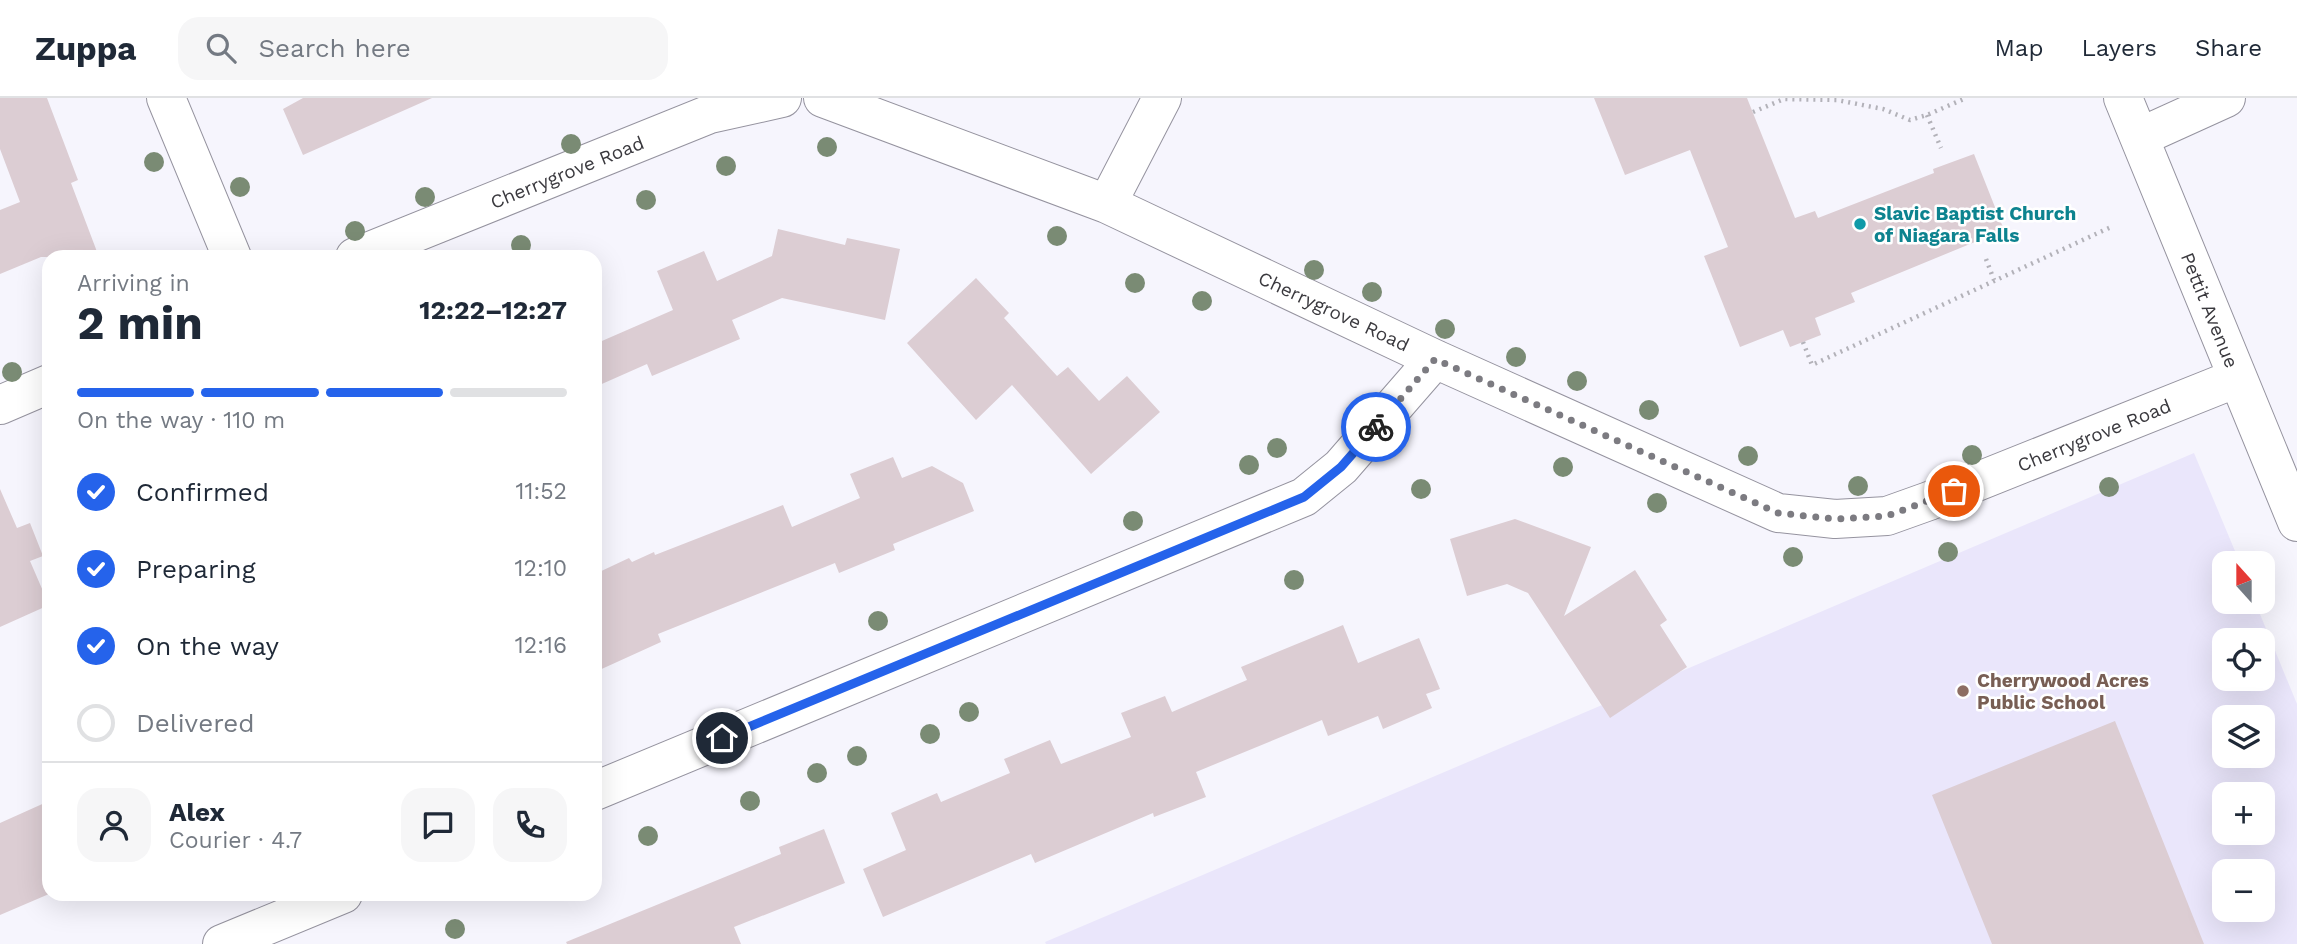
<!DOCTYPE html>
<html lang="en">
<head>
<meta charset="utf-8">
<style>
  :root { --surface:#fff; --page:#f6f6f7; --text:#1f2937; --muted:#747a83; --line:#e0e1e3; --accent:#2563eb }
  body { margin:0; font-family:"Work Sans",sans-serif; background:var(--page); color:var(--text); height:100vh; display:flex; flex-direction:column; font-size:26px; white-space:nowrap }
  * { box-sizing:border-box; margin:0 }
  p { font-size:23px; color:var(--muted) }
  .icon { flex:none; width:38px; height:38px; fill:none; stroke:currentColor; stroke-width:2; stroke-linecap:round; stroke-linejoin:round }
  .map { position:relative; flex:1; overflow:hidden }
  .panel { position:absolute; left:42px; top:152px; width:560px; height:651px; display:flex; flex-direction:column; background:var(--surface); border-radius:21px; box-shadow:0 7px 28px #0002 }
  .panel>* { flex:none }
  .needle { width:46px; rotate:339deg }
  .fabs { position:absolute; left:2212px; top:453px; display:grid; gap:14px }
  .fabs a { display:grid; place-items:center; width:63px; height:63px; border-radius:14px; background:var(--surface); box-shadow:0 7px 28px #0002; font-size:35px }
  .pin { position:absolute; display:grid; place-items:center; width:60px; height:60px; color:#fff; margin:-30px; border:4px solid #fff; border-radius:50%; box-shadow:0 2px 7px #0007 }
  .courier { position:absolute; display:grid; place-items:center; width:70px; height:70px; margin:-35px; border:5px solid #2563eb; border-radius:50%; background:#fff; color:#222; box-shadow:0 2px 9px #0007 }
  .head em { font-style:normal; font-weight:700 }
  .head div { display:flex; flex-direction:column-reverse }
  .head { display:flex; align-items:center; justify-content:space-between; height:119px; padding:0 35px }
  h1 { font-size:46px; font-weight:700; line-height:52px }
  .bar { display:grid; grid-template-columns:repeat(4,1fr); gap:10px 7px; align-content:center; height:84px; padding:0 35px }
  .bar i { height:9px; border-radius:5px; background:var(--line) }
  .bar .on { background:var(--accent) }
  .bar p { grid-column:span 4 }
  .line { display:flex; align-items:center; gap:18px; padding:0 35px; border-top:2px solid var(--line) }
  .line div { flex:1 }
  .round { display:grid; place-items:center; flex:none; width:74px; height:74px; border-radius:21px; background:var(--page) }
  ol { padding:0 35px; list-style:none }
  li { display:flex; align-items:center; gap:21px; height:77px }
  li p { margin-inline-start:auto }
  li .icon { padding:7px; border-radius:50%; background:var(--accent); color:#fff; stroke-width:4 }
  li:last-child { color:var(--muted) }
  li i { width:38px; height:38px; border:4px solid var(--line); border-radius:50% }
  header { display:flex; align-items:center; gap:42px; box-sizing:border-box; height:98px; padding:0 35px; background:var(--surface); border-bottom:2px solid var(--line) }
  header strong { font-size:33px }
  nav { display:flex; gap:38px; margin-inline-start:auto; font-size:24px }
  .search { width:490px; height:63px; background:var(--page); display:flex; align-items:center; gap:18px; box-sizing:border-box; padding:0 24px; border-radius:21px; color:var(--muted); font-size:26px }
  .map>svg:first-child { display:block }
  .built { fill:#eae6fb; fill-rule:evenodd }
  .building { fill:#dccdd3 }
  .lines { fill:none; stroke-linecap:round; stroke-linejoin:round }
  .minor-casing { stroke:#95939f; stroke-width:40 }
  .path { stroke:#b3b2b9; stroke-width:4.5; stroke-dasharray:2 5; stroke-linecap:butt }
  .minor { stroke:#fff; stroke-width:38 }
  .tree { fill:#7a8b74 }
  .done { stroke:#7c7b81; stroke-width:7; stroke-dasharray:0 12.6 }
  .route { stroke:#2563eb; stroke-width:9 }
  .culture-dot { fill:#0f9aa8; stroke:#fff; stroke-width:2.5 }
  .education-dot { fill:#8d6e63; stroke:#fff; stroke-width:2.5 }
  .labels { text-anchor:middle; stroke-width:5; stroke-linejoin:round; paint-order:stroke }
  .street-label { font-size:19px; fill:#3a393e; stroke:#fff }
  .culture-label { font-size:19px; font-weight:bold; fill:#0d838f; stroke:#fff; text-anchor:start }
  .education-label { font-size:19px; font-weight:bold; fill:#785e54; stroke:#fff; text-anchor:start }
</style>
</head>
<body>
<header>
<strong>Zuppa</strong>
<div class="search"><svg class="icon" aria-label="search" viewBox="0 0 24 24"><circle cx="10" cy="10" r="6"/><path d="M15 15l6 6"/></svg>Search here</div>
<nav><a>Map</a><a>Layers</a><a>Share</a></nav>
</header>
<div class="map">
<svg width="2297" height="846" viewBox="0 0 2297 846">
  <rect width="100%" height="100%" fill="#f6f5fd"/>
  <path class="built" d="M2194,355L2240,465L2224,466V504H2255L2297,606V846H1046L1045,844ZM2224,542H2263V581H2224ZM2224,620H2263V658H2224ZM2224,696H2263V735H2224ZM2224,774H2263V812H2224Z"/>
  <path class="building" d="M0,0H47L78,82L71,85L99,159H41L0,176V112L20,104L0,51Z
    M303,0H432L303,57L283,11Z
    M1594,0H1747L1795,120L1815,113L1818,120L1934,75L1933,71L1974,56L2004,132L1851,195L1855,204L1815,220L1821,237L1790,249L1783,232L1740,249L1704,158L1728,149L1690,52L1625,77Z
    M778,131L845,147L847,140L900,151L885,222L782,200L732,222L740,241L652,278L647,266L595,289V246L673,212L657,173L704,153L717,183L772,158Z
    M976,180L1009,215L1004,220L1057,278L1068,269L1099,303L1127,278L1160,314L1091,376L1012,287L976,322L907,245Z
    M893,359L902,380L932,368L963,385L974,413L893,446L895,452L839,475L835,465L658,536L661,544L595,574V476L629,460L632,464L654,454L655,457L783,407L792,429L860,400L850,376Z
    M0,391L17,430L30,425L43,458L30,463L49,507L0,529Z
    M1515,421L1591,449L1564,518L1635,472L1667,522L1660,527L1687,569L1610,620L1528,495L1507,486L1467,498L1450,441Z
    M1343,527L1358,565L1419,540L1440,591L1426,596L1432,610L1383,631L1378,618L1328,638L1322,622L1196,674L1206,699L1154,719L1153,715L1035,765L1031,756L883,819L863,771L906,752L891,715L937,695L941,704L1010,675L1004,661L1050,642L1061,666L1131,639L1121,615L1165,598L1172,614L1247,582L1241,569Z
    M2115,623L2204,846H1992L1932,697Z
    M49,703V796L0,817V725Z
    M824,731L845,785L734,829L741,846H567L566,844L781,756L779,749Z"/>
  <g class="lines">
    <defs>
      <path id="minor" d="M166,0L232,159
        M823,0L1107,106L1435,261L1778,415L1835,421L1887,418L1929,403L2237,280
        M2123,0L2297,424
        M2140,39L2226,0
        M1107,106L1162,0
        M355,159L710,16L782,0
        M0,307L49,286
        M595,693L1304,399L1341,369L1435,261
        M222,846L343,796"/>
    </defs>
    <use href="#minor" class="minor-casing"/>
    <path class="path" d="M1753,14L1784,1L1837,2L1883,11L1910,22L1927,17L1966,0
      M1927,17L1941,50
      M1986,161L1994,182
      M1803,244L1812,267L2111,129"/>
    <use href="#minor" class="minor"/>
  </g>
  <g class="tree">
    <circle cx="571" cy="46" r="10"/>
    <circle cx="827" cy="49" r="10"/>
    <circle cx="154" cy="64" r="10"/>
    <circle cx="726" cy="68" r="10"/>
    <circle cx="240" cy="89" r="10"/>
    <circle cx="425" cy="99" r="10"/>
    <circle cx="646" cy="102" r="10"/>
    <circle cx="355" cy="133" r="10"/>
    <circle cx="1057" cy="138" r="10"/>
    <circle cx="521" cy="147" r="10"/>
    <circle cx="1314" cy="172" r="10"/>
    <circle cx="1135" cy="185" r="10"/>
    <circle cx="1372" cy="194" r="10"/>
    <circle cx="1202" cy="203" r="10"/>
    <circle cx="1445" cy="231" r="10"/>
    <circle cx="1516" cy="259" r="10"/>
    <circle cx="12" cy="274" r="10"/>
    <circle cx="1577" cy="283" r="10"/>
    <circle cx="1649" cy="312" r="10"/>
    <circle cx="1277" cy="350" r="10"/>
    <circle cx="1972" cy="357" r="10"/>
    <circle cx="1748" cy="358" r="10"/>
    <circle cx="1249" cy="367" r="10"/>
    <circle cx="1563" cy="369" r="10"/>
    <circle cx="1858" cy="388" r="10"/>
    <circle cx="2109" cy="389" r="10"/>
    <circle cx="1421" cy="391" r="10"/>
    <circle cx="1657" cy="405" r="10"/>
    <circle cx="1133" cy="423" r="10"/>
    <circle cx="1948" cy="454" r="10"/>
    <circle cx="1793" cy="459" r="10"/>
    <circle cx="1294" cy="482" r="10"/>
    <circle cx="878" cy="523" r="10"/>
    <circle cx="969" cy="614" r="10"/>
    <circle cx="930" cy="636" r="10"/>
    <circle cx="857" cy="658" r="10"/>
    <circle cx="817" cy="675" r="10"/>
    <circle cx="750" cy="703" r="10"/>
    <circle cx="648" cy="738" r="10"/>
    <circle cx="455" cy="831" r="10"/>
  </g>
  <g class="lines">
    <path class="done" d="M1376,329L1435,261L1778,415L1835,421L1887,418L1954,393"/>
    <path class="route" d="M722,640L1304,399L1341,369L1376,329"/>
  </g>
  <circle class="culture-dot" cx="1860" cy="126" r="7"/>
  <circle class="education-dot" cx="1963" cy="593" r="7"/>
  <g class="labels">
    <g class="street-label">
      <text transform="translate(567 74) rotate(-22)" y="7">Cherrygrove Road</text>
      <text transform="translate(2210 212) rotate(68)" y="7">Pettit Avenue</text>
      <text transform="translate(1334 213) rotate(25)" y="7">Cherrygrove Road</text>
      <text transform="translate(2094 337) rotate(-22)" y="7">Cherrygrove Road</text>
    </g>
    <g class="culture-label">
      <text x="1874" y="122">Slavic Baptist Church<tspan x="1874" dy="22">of Niagara Falls</tspan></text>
    </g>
    <g class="education-label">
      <text x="1977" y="589">Cherrywood Acres<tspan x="1977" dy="22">Public School</tspan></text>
    </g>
  </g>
</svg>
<div class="fabs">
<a><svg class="needle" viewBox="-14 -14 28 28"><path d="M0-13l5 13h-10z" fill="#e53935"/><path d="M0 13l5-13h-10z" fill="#747a83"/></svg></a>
<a><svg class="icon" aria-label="locate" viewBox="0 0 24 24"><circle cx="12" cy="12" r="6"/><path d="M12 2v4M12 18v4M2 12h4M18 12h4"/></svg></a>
<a><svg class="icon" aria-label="layers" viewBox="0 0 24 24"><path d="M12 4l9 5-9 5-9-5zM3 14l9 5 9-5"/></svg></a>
<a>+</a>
<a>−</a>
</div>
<div class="pin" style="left:1954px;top:393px;background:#ea580c"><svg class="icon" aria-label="bag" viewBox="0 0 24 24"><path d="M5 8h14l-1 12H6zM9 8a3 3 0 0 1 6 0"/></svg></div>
<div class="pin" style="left:722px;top:640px;background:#1f2937"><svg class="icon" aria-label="home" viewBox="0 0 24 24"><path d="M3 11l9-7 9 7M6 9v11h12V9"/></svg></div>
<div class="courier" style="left:1376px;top:329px"><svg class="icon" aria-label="bike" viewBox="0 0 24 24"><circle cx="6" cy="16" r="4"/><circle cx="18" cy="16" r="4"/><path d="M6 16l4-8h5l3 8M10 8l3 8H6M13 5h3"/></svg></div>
<section class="panel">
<div class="head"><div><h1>2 min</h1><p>Arriving in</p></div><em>12:22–12:27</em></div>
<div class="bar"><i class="on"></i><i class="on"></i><i class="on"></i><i></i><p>On the way · 110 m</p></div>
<ol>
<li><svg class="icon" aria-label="check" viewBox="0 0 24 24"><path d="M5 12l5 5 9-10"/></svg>Confirmed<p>11:52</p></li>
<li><svg class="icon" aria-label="check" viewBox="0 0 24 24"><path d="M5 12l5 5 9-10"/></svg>Preparing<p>12:10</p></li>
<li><svg class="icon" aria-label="check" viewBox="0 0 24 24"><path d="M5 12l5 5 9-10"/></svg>On the way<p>12:16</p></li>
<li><i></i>Delivered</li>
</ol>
<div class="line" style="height:126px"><a class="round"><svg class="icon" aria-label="person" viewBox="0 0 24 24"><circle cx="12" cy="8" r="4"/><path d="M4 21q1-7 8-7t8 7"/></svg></a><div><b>Alex</b><p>Courier · 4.7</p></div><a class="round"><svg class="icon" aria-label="chat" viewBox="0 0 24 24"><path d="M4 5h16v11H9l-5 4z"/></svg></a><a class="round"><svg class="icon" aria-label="phone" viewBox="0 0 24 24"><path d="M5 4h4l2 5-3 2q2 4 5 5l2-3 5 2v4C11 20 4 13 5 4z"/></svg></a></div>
</section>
</div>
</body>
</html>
